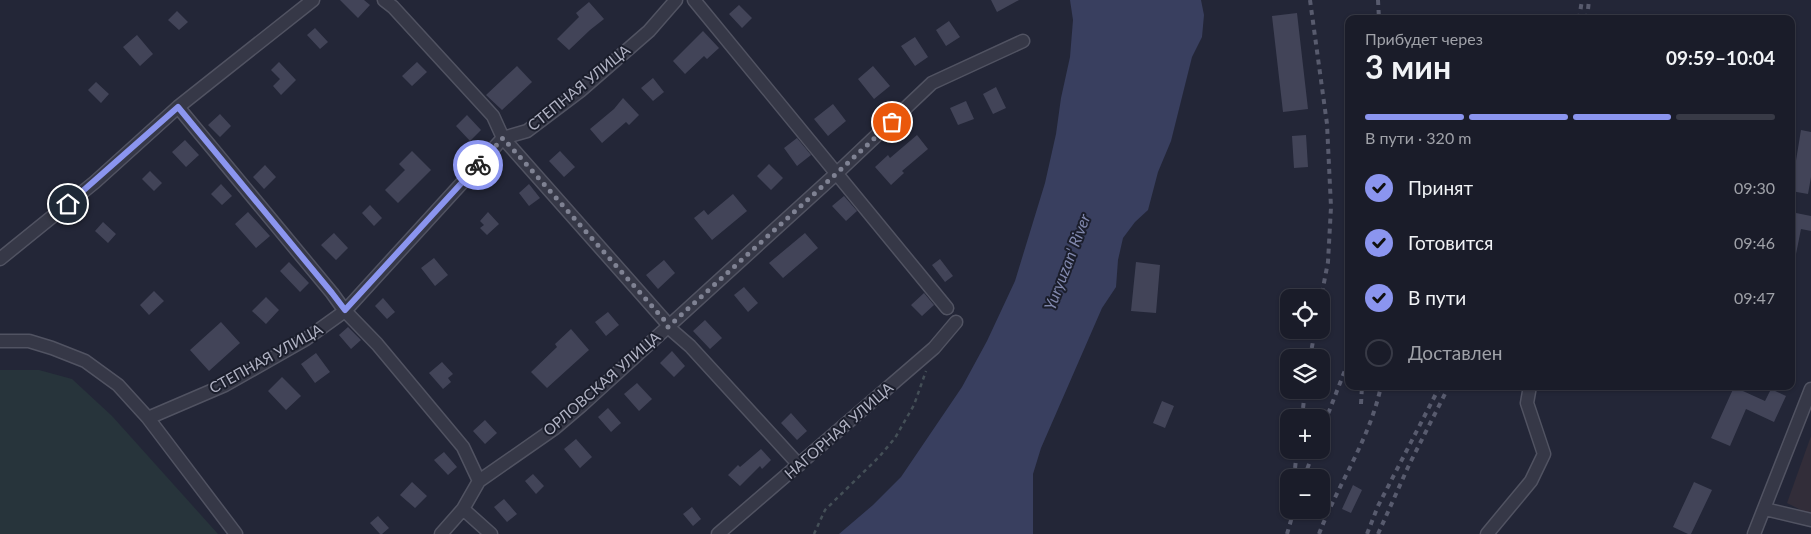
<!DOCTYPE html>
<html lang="ru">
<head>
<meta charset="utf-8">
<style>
  :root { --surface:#1a1c29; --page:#272935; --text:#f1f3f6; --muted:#9fa1a8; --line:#383a46; --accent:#8b95ef }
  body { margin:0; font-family:Lato,sans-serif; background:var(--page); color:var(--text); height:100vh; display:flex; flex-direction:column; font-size:19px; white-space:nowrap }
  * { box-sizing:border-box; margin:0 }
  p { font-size:16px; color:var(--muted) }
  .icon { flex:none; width:28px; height:28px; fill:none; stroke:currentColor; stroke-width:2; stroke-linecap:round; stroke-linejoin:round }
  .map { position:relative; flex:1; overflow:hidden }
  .drawer { position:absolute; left:1345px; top:15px; width:450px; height:375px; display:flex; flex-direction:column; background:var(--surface); border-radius:10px; box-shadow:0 1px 4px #0004,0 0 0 1px var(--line) }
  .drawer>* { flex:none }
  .buttons { position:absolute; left:1280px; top:289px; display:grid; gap:10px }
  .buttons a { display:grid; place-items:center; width:50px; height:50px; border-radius:10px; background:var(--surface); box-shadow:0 1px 4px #0004,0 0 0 1px var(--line); font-size:25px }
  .pin { position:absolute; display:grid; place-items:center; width:42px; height:42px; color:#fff; margin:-21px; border:2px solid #fff; border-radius:50%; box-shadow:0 1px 5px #0007 }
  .courier { position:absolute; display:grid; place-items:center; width:50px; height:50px; margin:-25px; border:4px solid #8b95ef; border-radius:50%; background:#fff; color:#222; box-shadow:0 1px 6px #0007 }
  .overview em { font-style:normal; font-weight:700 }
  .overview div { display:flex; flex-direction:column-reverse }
  .overview { display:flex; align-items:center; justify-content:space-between; height:85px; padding:0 20px }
  h1 { font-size:32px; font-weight:700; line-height:38px }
  .bar { display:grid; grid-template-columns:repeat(4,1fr); gap:8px 5px; align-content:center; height:60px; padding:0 20px }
  .bar i { height:6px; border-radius:4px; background:var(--line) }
  .bar .active { background:var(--accent) }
  .bar p { grid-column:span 4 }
  ol { padding:0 20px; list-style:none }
  li { display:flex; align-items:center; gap:15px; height:55px }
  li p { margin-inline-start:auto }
  li .icon { padding:5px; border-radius:50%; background:var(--accent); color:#111; stroke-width:4 }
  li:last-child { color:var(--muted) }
  li i { width:28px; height:28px; border:2px solid var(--line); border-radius:50% }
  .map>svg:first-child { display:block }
  .medical { fill:#322d39 }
  .green { fill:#27343b }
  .water { fill:#393f5f }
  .building { fill:#424458 }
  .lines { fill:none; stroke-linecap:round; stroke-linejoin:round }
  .minor-casing { stroke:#515362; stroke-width:15 }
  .path { stroke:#444f57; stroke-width:2.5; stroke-dasharray:4 4; stroke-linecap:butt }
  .minor { stroke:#363847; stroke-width:12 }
  .rail { stroke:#585b6e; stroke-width:4; stroke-dasharray:5 5; stroke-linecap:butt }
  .done { stroke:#7f8293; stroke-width:5; stroke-dasharray:0 9 }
  .route { stroke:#8b95ef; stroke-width:6 }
  .labels { text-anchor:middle; stroke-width:4; stroke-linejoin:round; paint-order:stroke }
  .street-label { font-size:15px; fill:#b1b3c4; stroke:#1b1e2c }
  .water-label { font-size:16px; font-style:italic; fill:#8289ae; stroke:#1b1e2c }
</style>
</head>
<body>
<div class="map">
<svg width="1811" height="534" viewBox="0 0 1811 534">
  <rect width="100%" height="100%" fill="#232637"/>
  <path class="medical" d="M1811,436V515L1787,503Z"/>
  <path class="green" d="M0,370H39L72,379L112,416L218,534H0Z"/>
  <path class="water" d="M1070,0H1201L1204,15L1202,37L1192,57L1171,141L1158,172L1148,210L1135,222L1123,238L1118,260L1116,287L1102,308L1041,448L1033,474V534H839L873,505L901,477L962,387L987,341L1015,281L1045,183L1056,134L1061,98L1070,57L1073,20Z"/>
  <path class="building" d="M340,0H364L370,5L358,18Z
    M991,0H1019L997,12Z
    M589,2L604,19L590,30L569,50L557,39L579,17L576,13Z
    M739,5L752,18L742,28L729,14Z
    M177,11L188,22L179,30L168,20Z
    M1297,13L1308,109L1283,112L1272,16Z
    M949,21L960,37L946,46L936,30Z
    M315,28L328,42L320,49L307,35Z
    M703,31L719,48L707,59L704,56L685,74L673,61Z
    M137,35L153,54L140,66L123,47Z
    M915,37L928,57L915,66L901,46Z
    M279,62L296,80L281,95L273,86L280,79L271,70Z
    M417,62L427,72L412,86L402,76Z
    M517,66L532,82L502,110L486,95Z
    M873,66L890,86L874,99L858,79Z
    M653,78L664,92L653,101L641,88Z
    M96,82L109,94L101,103L88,90Z
    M996,87L1006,108L993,114L983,94Z
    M623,98L639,115L629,125L626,122L602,143L590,129L614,109Z
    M966,101L974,119L958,125L950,108Z
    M833,104L846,121L828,136L814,119Z
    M220,114L231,126L220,137L208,125Z
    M467,115L481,130L470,141L456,126Z
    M1801,130L1811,132V177L1808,194L1791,191Z
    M917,135L928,149L902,171L904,173L891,185L875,167L888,155L890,158Z
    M1306,135L1308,167L1294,168L1292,136Z
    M797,138L811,155L797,166L784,148Z
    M185,140L199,155L186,167L172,152Z
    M412,151L431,170L398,203L385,190L405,170L399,164Z
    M560,151L575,167L564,177L549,161Z
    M769,164L783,178L771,190L757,176Z
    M265,165L276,177L264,189L253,177Z
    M150,171L162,183L154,191L142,179Z
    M221,184L232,196L222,205L211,194Z
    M529,184L540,198L529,206L519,193Z
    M733,194L747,211L712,240L694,218L704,210L708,215Z
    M844,196L857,211L846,221L832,206Z
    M370,205L382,218L374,226L362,213Z
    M248,212L270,236L256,248L235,224Z
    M488,212L499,224L487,235L480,228L484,225L480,221Z
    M1791,212L1811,216V231L1801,229L1796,254L1791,253Z
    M103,222L116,234L108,243L95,231Z
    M334,233L348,248L336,260L321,245Z
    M805,233L818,248L783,278L769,263Z
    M434,258L448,275L435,286L421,268Z
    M940,259L953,276L945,282L932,265Z
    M664,260L675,273L658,289L646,275Z
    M289,262L309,283L300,292L280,271Z
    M1136,262L1160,265L1156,313L1131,311Z
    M744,287L758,303L748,312L734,295Z
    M154,291L164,301L149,315L140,305Z
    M924,293L934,305L922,316L911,305Z
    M266,297L279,310L266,324L252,311Z
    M383,298L395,312L387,319L375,306Z
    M608,312L619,325L606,336L595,322Z
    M705,320L722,338L710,349L693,331Z
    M221,322L240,343L209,371L190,350Z
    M348,327L361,340L351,349L339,335Z
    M571,329L589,350L547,388L531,372L557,347L555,344Z
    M672,351L685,366L674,377L660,363Z
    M316,353L330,372L315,383L301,364Z
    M442,362L453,374L448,378L451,382L443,389L429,373Z
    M282,377L301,396L286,410L268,391Z
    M637,383L652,399L639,411L624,394Z
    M1734,387L1765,401L1771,389L1786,396L1774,422L1746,409L1730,446L1711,438Z
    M1162,401L1174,406L1165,428L1153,423Z
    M608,408L621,423L611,432L598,417Z
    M791,413L807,431L797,440L781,423Z
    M485,420L497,433L485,444L473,431Z
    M576,439L592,457L580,468L564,449Z
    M761,449L771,460L762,469L760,466L740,486L728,475L738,465L740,467Z
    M444,452L457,467L448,475L434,460Z
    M533,474L544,486L536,494L525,481Z
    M412,482L427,496L415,508L400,495Z
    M1694,482L1712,490L1691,534H1688L1673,527Z
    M1353,485L1362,490L1351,513L1342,509Z
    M504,499L517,514L507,522L494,507Z
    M692,507L701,519L693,526L683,514Z
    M378,516L389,528L382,534H380L370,523Z"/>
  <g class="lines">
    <defs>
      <path id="minor" d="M384,0L393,7L493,116L503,138L666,322L668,327L690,346L799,465
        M694,0L947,308
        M178,107L332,293L345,311L377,344L463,447L479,481L463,509L441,534
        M0,259L95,182L178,107L313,0
        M0,341H29L52,348L85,361L118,385L148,418L236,534
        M148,418L225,385L306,339L345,311L503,138L527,131L580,91L649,31L676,0
        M479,481L555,428L582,405L837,173L932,83L1023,41
        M463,509L491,534
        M1765,509L1811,520
        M718,534L934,348L956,322
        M1487,534L1531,481L1544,454L1527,403L1530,386
        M1754,534L1811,389"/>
    </defs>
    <use href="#minor" class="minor-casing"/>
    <path class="path" d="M814,534L825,510L879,457L895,438L914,405L926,371"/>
    <use href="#minor" class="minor"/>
    <path class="rail" d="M1310,0L1327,124L1331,207L1328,262L1321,298
      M1378,0L1379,19
      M1579,19L1582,0
      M1587,19L1589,0
      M1310,358L1315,330
      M1361,404L1362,386
      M1302,418L1305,390
      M1321,432L1349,360
      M1294,478L1297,450
      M1304,478L1314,450
      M1287,534L1294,510
      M1319,534C1338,484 1370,439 1381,386
      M1367,534L1378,506L1440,386
      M1378,534L1409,465L1449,386"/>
  </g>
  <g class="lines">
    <path class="done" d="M478,165L503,138L666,322L668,327L837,173L892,122"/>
    <path class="route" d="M68,204L178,107L332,293L345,310L478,165"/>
  </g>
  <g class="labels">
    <g class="street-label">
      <text transform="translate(579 88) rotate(-39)" y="5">СТЕПНАЯ УЛИЦА</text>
      <text transform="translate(266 359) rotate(-29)" y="5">СТЕПНАЯ УЛИЦА</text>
      <text transform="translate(602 384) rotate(-41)" y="5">ОРЛОВСКАЯ УЛИЦА</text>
      <text transform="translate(839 431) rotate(-41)" y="5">НАГОРНАЯ УЛИЦА</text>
    </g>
    <g class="water-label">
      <text transform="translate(1067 262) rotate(-69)" y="6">Yuryuzan' River</text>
    </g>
  </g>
</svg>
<div class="buttons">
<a><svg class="icon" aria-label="locate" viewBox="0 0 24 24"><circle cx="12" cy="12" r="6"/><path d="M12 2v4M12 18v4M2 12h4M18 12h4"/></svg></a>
<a><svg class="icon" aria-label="layers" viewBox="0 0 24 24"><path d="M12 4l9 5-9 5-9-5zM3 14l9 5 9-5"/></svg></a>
<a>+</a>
<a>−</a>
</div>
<div class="pin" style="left:892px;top:122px;background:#ea580c"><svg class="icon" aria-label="bag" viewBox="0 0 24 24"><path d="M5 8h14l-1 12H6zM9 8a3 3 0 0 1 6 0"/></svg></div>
<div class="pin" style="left:68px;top:204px;background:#1f2937"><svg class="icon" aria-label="home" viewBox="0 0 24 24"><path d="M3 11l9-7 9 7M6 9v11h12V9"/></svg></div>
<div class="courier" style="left:478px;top:165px"><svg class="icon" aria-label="bike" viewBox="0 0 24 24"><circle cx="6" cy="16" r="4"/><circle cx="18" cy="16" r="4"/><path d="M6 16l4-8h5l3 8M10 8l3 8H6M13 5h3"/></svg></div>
<section class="drawer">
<div class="overview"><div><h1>3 мин</h1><p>Прибудет через</p></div><em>09:59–10:04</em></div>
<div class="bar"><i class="active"></i><i class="active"></i><i class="active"></i><i></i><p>В пути · 320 m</p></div>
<ol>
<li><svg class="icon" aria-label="check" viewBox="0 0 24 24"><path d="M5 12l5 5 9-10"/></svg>Принят<p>09:30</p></li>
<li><svg class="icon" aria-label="check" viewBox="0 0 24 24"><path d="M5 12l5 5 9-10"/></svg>Готовится<p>09:46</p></li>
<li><svg class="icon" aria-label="check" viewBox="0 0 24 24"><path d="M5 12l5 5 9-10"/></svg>В пути<p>09:47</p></li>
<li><i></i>Доставлен</li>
</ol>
</section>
</div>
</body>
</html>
